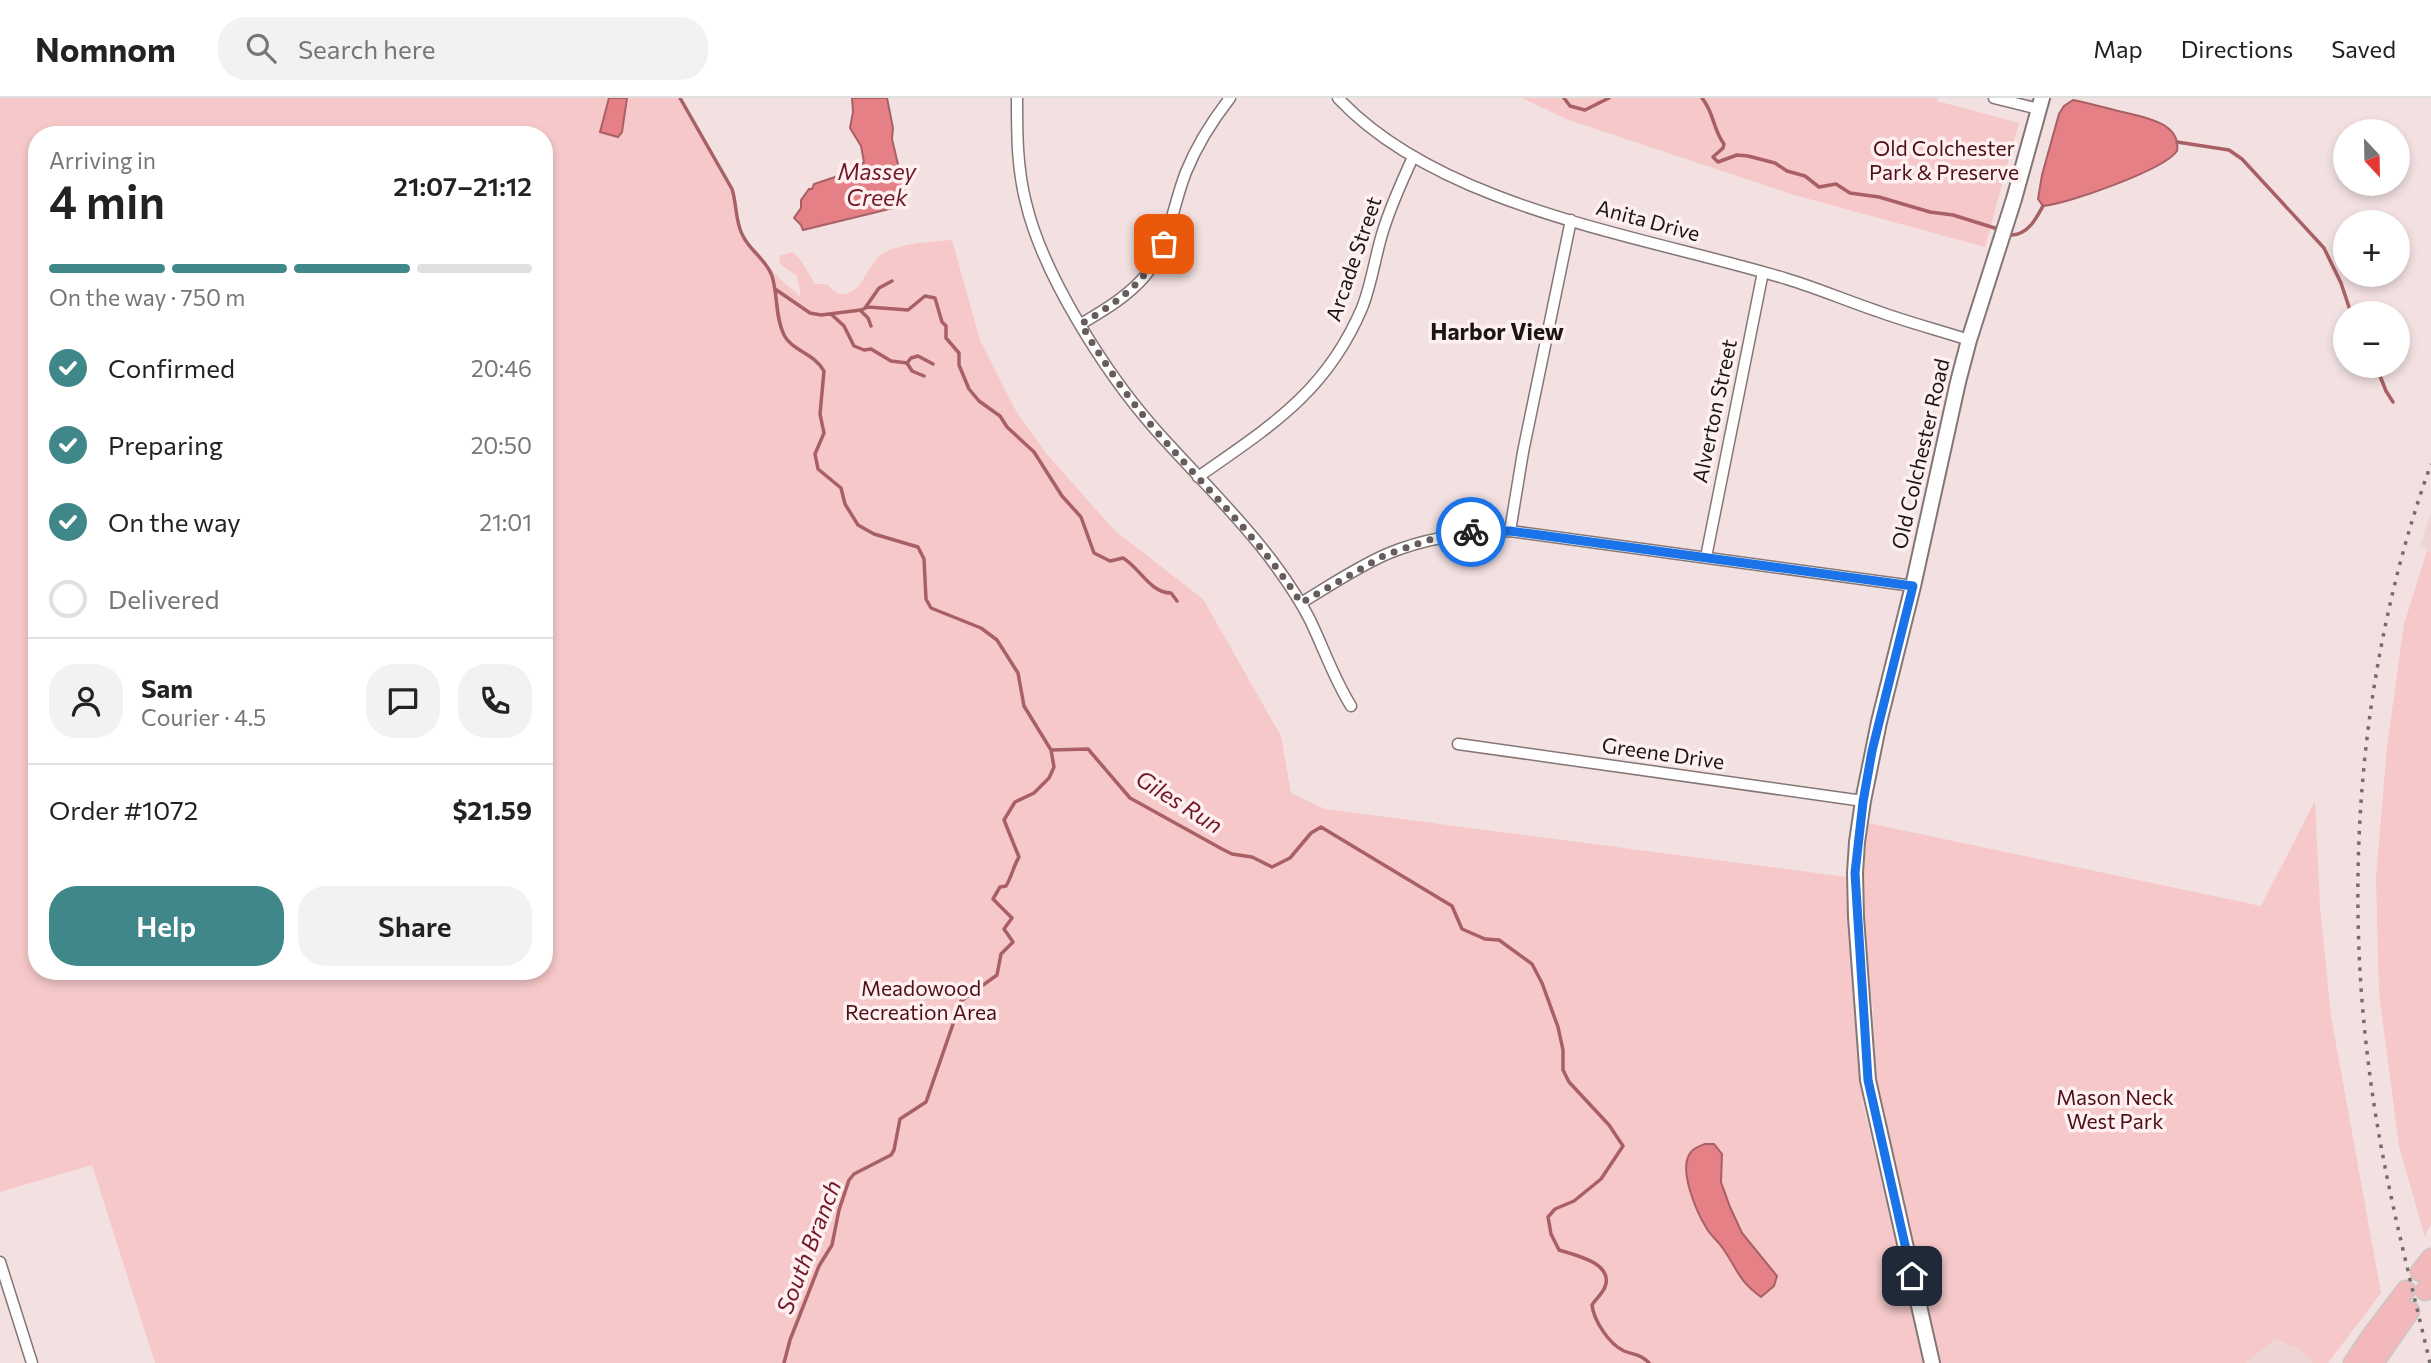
<!DOCTYPE html>
<html lang="en">
<head>
<meta charset="utf-8">
<style>
  :root { --surface:#fff; --page:#f2f2f2; --text:#222; --muted:#767676; --line:#e0e0e0; --accent:#3f8788 }
  body { margin:0; font-family:Commissioner,sans-serif; background:var(--page); color:var(--text); height:100vh; display:flex; flex-direction:column; font-size:26px; white-space:nowrap }
  * { box-sizing:border-box; margin:0 }
  p { font-size:23px; color:var(--muted) }
  .icon { flex:none; width:38px; height:38px; fill:none; stroke:currentColor; stroke-width:2; stroke-linecap:round; stroke-linejoin:round }
  .map { position:relative; flex:1; overflow:hidden }
  .drawer { position:absolute; left:28px; top:28px; width:525px; height:854px; display:flex; flex-direction:column; background:var(--surface); border-radius:28px; box-shadow:0 4px 10px #0003 }
  .drawer>* { flex:none }
  .needle { width:46px; rotate:158deg }
  .buttons { position:absolute; left:2333px; top:21px; display:grid; gap:14px }
  .buttons a { display:grid; place-items:center; width:77px; height:77px; border-radius:50%; background:var(--surface); box-shadow:0 4px 10px #0003; font-size:35px }
  .pin { position:absolute; display:grid; place-items:center; width:60px; height:60px; color:#fff; margin:-30px; border-radius:14px; box-shadow:0 4px 10px #0006 }
  .courier { position:absolute; display:grid; place-items:center; width:70px; height:70px; margin:-35px; border:5px solid #1a73e8; border-radius:50%; background:#fff; color:#222; box-shadow:0 2px 9px #0007 }
  .headline em { font-style:normal; font-weight:600 }
  .headline div { display:flex; flex-direction:column-reverse }
  .headline { display:flex; align-items:center; justify-content:space-between; height:119px; padding:0 21px }
  h1 { font-size:46px; font-weight:600; line-height:52px }
  .bar { display:grid; grid-template-columns:repeat(4,1fr); gap:10px 7px; align-content:center; height:84px; padding:0 21px }
  .bar i { height:9px; border-radius:5px; background:var(--line) }
  .bar .on { background:var(--accent) }
  .bar p { grid-column:span 4 }
  .line { display:flex; align-items:center; gap:18px; padding:0 21px; border-top:2px solid var(--line) }
  .line div { flex:1 }
  .round { display:grid; place-items:center; flex:none; width:74px; height:74px; border-radius:28px; background:var(--page) }
  ol { padding:0 21px; list-style:none }
  li { display:flex; align-items:center; gap:21px; height:77px }
  li p { margin-inline-start:auto }
  li .icon { padding:7px; border-radius:50%; background:var(--accent); color:#fff; stroke-width:4 }
  li:last-child { color:var(--muted) }
  li i { width:38px; height:38px; border:4px solid var(--line); border-radius:50% }
  .primary-button { display:flex; gap:14px; margin-top:auto; padding:14px 21px }
  .primary-button a { flex:1; height:80px; border-radius:28px; background:var(--accent); color:#fff; font-size:28px; font-weight:600; line-height:80px; text-align:center }
  .primary-button a+a { background:var(--page); color:var(--text) }
  header { display:flex; align-items:center; gap:42px; box-sizing:border-box; height:98px; padding:0 35px; background:var(--surface); border-bottom:2px solid var(--line) }
  header strong { font-size:33px }
  nav { display:flex; gap:38px; margin-inline-start:auto; font-size:24px }
  .search { width:490px; height:63px; background:var(--page); display:flex; align-items:center; gap:18px; box-sizing:border-box; padding:0 24px; border-radius:28px; color:var(--muted); font-size:26px }
  .map>svg:first-child { display:block }
  .built { fill:#eed4d4 }
  .green { fill:#f6c8c9; fill-rule:evenodd }
  .water { fill:#e48086; stroke:#a86064; stroke-width:2 }
  .lines { fill:none; stroke-linecap:round; stroke-linejoin:round }
  .stream { stroke:#a86064; stroke-width:3.5 }
  .street-casing { stroke:#857676; stroke-width:13 }
  .secondary-casing { stroke:#857676; stroke-width:18 }
  .highway-casing { stroke:#c8c7c7; stroke-width:21 }
  .street { stroke:#fff; stroke-width:10 }
  .secondary { stroke:#fff; stroke-width:14 }
  .highway { stroke:#f2b8ba; stroke-width:18 }
  .rail { stroke:#776c6c; stroke-width:3.5; stroke-dasharray:3.5 7; stroke-linecap:butt }
  .done { stroke:#675c5d; stroke-width:7; stroke-dasharray:0 12.6 }
  .route { stroke:#1a73e8; stroke-width:9 }
  .labels { text-anchor:middle; stroke-width:7; stroke-linejoin:round; paint-order:stroke }
  .park-label { font-size:21px; fill:#4e0f19; stroke:#fef0f0 }
  .street-label { font-size:21px; fill:#1b1515; stroke:#fef0f0 }
  .water-label { font-size:23px; font-style:italic; fill:#721827; stroke:#fef0f0 }
  .neighbourhood-label { font-size:23px; font-weight:bold; fill:#1b1515; stroke:#fef0f0 }
</style>
</head>
<body>
<header>
<strong>Nomnom</strong>
<div class="search"><svg class="icon" aria-label="search" viewBox="0 0 24 24"><circle cx="10" cy="10" r="6"/><path d="M15 15l6 6"/></svg>Search here</div>
<nav><a>Map</a><a>Directions</a><a>Saved</a></nav>
</header>
<div class="map">
<svg width="2431" height="1265" viewBox="0 0 2431 1265">
  <rect width="100%" height="100%" fill="#f3e1e2"/>
  <path class="built" d="M2431,414V455L2420,447Z
    M2275,1241L2300,1251L2313,1265H2246Z"/>
  <path class="green" d="M0,0H609L600,34L618,39L622,34L627,0H680L732,91L737,107L738,125L744,141L781,182L801,199L797,178L780,166L779,158L793,154L802,164L815,186H827C831,191 837,197 845,196C862,193 867,170 878,159C893,145 932,144 952,142L980,242L1016,313L1046,355L1114,432L1203,501L1281,638L1291,695L1325,711L1847,779L1848,828L1857,905L1858,965L1863,1006L1924,1265H155L92,1067L0,1094ZM37,37H544V873H37Z
    M1522,0H1938L1937,3L2019,25L1985,149L1794,97L1566,21Z
    M2427,453L2431,455V1126L2425,1139L2399,1048L2379,895L2376,779L2387,649L2404,526Z
    M2315,703L2320,808L2331,918L2381,1195L2328,1265H2313L2300,1251L2275,1241L2246,1265H1940L1876,995L1873,911L1863,842L1862,783L1868,725L2261,808Z"/>
  <path class="water" d="M609,0H627L622,34L618,39L600,34Z
    M852,0H887L893,30L892,41L904,92L898,109L803,132L801,127L794,120L801,110V102L809,91H812L814,86L853,73L864,64L861,48L850,30L853,14Z
    M2073,2C2088,5 2103,9 2118,13C2138,18 2182,23 2177,53C2164,72 2067,106 2043,108L2038,101L2042,77L2059,16L2064,8Z
    M1705,1046H1714L1722,1056L1721,1084L1730,1109L1742,1135L1777,1178L1774,1188L1761,1199C1738,1182 1739,1174 1724,1152C1720,1145 1712,1139 1707,1131C1697,1115 1677,1070 1691,1054C1694,1050 1700,1048 1705,1046Z"/>
  <g class="lines">
    <path class="stream" d="M680,0L732,91C737,106 735,124 743,138C750,153 766,161 772,178C778,197 775,219 784,237C792,253 814,255 824,273L820,316L824,335L815,356L818,371L841,390L845,406L858,427L874,436L918,449L924,461L926,501L931,510L981,530L997,542L1018,575L1024,608L1051,652L1088,651L1130,700L1222,751L1232,756L1252,759L1272,769L1290,760L1311,735L1321,729L1452,808L1462,831L1485,841L1499,842L1532,866L1542,885L1558,929L1563,952V972L1569,984L1609,1027L1623,1048L1601,1081L1574,1103L1555,1111L1548,1119L1551,1136L1559,1152C1575,1157 1614,1165 1605,1189C1602,1196 1596,1201 1592,1207C1594,1223 1609,1246 1624,1253C1634,1257 1641,1256 1649,1265
      M1564,0L1570,8L1585,12L1609,0
      M1702,0C1714,14 1713,32 1724,46L1723,50L1713,59L1718,64L1737,57L1748,58L1775,65L1787,73L1805,78L1819,89L1836,86L1850,95L1879,99L1930,114L1953,117L1998,131
      M2177,44L2229,52L2242,61L2324,150L2341,185L2351,215
      M2012,137C2028,136 2036,121 2043,108
      M775,191L810,215L821,217L861,212L868,209L908,212L925,198L935,200L942,224L946,228V240L959,255V267L969,291L979,303L1000,318L1007,329L1034,354L1062,398L1081,419L1094,455L1110,463L1123,460C1140,470 1150,495 1171,495L1177,503
      M865,210L879,190L892,183
      M861,213L868,220L871,228
      M831,216L844,228L854,248L864,252L871,251L891,263L907,265L912,273L924,278
      M907,265L911,260L918,258L933,266
      M2376,268L2386,293L2393,304
      M784,1265L790,1242L819,1168L832,1147L839,1112L849,1082L854,1076L891,1057L894,1052L900,1021L926,1004L961,903L997,877L1001,856L1013,844L1004,831L1012,820L993,801L1000,789L1006,788C1012,778 1013,769 1019,759L1004,722L1015,704L1034,695L1049,680L1054,669L1051,652"/>
    <defs>
      <path id="street" d="M1017,0C1017,36 1017,70 1026,105C1043,177 1105,274 1154,330C1192,373 1235,414 1270,460C1285,480 1299,500 1310,522C1324,551 1334,581 1351,608
        M1338,0C1442,111 1646,138 1787,181C1817,190 1847,203 1877,213C1907,224 1938,232 1969,242
        M1994,0L2039,11
        M1081,226C1104,212 1127,199 1145,178C1170,147 1172,109 1186,74C1197,47 1212,23 1230,0
        M1198,379C1269,329 1326,295 1362,210C1372,185 1375,158 1383,133C1391,107 1402,83 1413,59
        M1510,433L1523,354L1571,122
        M1706,459L1763,174
        M1301,505C1329,488 1357,469 1387,456C1427,439 1468,434 1510,433L1913,488
        M1458,646L1863,703
        M0,1164L32,1265"/>
      <path id="secondary" d="M1932,1265L1868,982L1856,819L1855,775L1857,744L1863,703L1879,624L1913,488L1958,284L1969,242L2014,101L2042,0"/>
      <path id="highway" d="M2420,1174L2431,1160
        M2425,1193L2431,1185
        M2353,1265L2371,1238L2406,1192
        M2374,1265L2410,1213"/>
    </defs>
    <use href="#street" class="street-casing"/>
    <use href="#secondary" class="secondary-casing"/>
    <use href="#highway" class="highway-casing"/>
    <use href="#street" class="street"/>
    <use href="#secondary" class="secondary"/>
    <use href="#highway" class="highway"/>
    <path class="rail" d="M2430,1265C2407,1167 2381,1070 2369,970C2343,769 2362,557 2431,366"/>
  </g>
  <g class="lines">
    <path class="done" d="M1164,146C1144,186 1118,204 1081,226C1102,262 1125,296 1152,328C1202,387 1259,439 1301,505L1385,457L1432,441L1471,434"/>
    <path class="route" d="M1471,434L1510,433L1913,488L1872,653L1863,704L1855,775L1868,982L1912,1178"/>
  </g>
  <g class="labels">
    <g class="park-label">
      <text x="1944" y="58">Old Colchester<tspan x="1944" dy="24">Park &amp; Preserve</tspan></text>
      <text x="921" y="898">Meadowood<tspan x="921" dy="24">Recreation Area</tspan></text>
      <text x="2115" y="1007">Mason Neck<tspan x="2115" dy="24">West Park</tspan></text>
    </g>
    <g class="street-label">
      <text transform="translate(1648 123) rotate(15)" y="7">Anita Drive</text>
      <text transform="translate(1354 161) rotate(-71)" y="7">Arcade Street</text>
      <text transform="translate(1715 313) rotate(-78)" y="7">Alverton Street</text>
      <text transform="translate(1921 356) rotate(-77)" y="7">Old Colchester Road</text>
      <text transform="translate(1663 656) rotate(8)" y="7">Greene Drive</text>
    </g>
    <g class="water-label">
      <text x="877" y="82">Massey<tspan x="877" dy="26">Creek</tspan></text>
      <text transform="translate(1179 704) rotate(32)" y="8">Giles Run</text>
      <text transform="translate(809 1149) rotate(-69)" y="8">South Branch</text>
    </g>
    <g class="neighbourhood-label">
      <text x="1497" y="242">Harbor View</text>
    </g>
  </g>
</svg>
<div class="buttons">
<a><svg class="needle" viewBox="-14 -14 28 28"><path d="M0-13l5 13h-10z" fill="#e53935"/><path d="M0 13l5-13h-10z" fill="#767676"/></svg></a>
<a>+</a>
<a>−</a>
</div>
<div class="pin" style="left:1164px;top:146px;background:#ea580c"><svg class="icon" aria-label="bag" viewBox="0 0 24 24"><path d="M5 8h14l-1 12H6zM9 8a3 3 0 0 1 6 0"/></svg></div>
<div class="pin" style="left:1912px;top:1178px;background:#1f2937"><svg class="icon" aria-label="home" viewBox="0 0 24 24"><path d="M3 11l9-7 9 7M6 9v11h12V9"/></svg></div>
<div class="courier" style="left:1471px;top:434px"><svg class="icon" aria-label="bike" viewBox="0 0 24 24"><circle cx="6" cy="16" r="4"/><circle cx="18" cy="16" r="4"/><path d="M6 16l4-8h5l3 8M10 8l3 8H6M13 5h3"/></svg></div>
<section class="drawer">
<div class="headline"><div><h1>4 min</h1><p>Arriving in</p></div><em>21:07–21:12</em></div>
<div class="bar"><i class="on"></i><i class="on"></i><i class="on"></i><i></i><p>On the way · 750 m</p></div>
<ol>
<li><svg class="icon" aria-label="check" viewBox="0 0 24 24"><path d="M5 12l5 5 9-10"/></svg>Confirmed<p>20:46</p></li>
<li><svg class="icon" aria-label="check" viewBox="0 0 24 24"><path d="M5 12l5 5 9-10"/></svg>Preparing<p>20:50</p></li>
<li><svg class="icon" aria-label="check" viewBox="0 0 24 24"><path d="M5 12l5 5 9-10"/></svg>On the way<p>21:01</p></li>
<li><i></i>Delivered</li>
</ol>
<div class="line" style="height:126px"><a class="round"><svg class="icon" aria-label="person" viewBox="0 0 24 24"><circle cx="12" cy="8" r="4"/><path d="M4 21q1-7 8-7t8 7"/></svg></a><div><b>Sam</b><p>Courier · 4.5</p></div><a class="round"><svg class="icon" aria-label="chat" viewBox="0 0 24 24"><path d="M4 5h16v11H9l-5 4z"/></svg></a><a class="round"><svg class="icon" aria-label="phone" viewBox="0 0 24 24"><path d="M5 4h4l2 5-3 2q2 4 5 5l2-3 5 2v4C11 20 4 13 5 4z"/></svg></a></div>
<div class="line" style="height:91px"><div>Order #1072</div><b>$21.59</b></div>
<div class="primary-button"><a>Help</a><a>Share</a></div>
</section>
</div>
</body>
</html>
